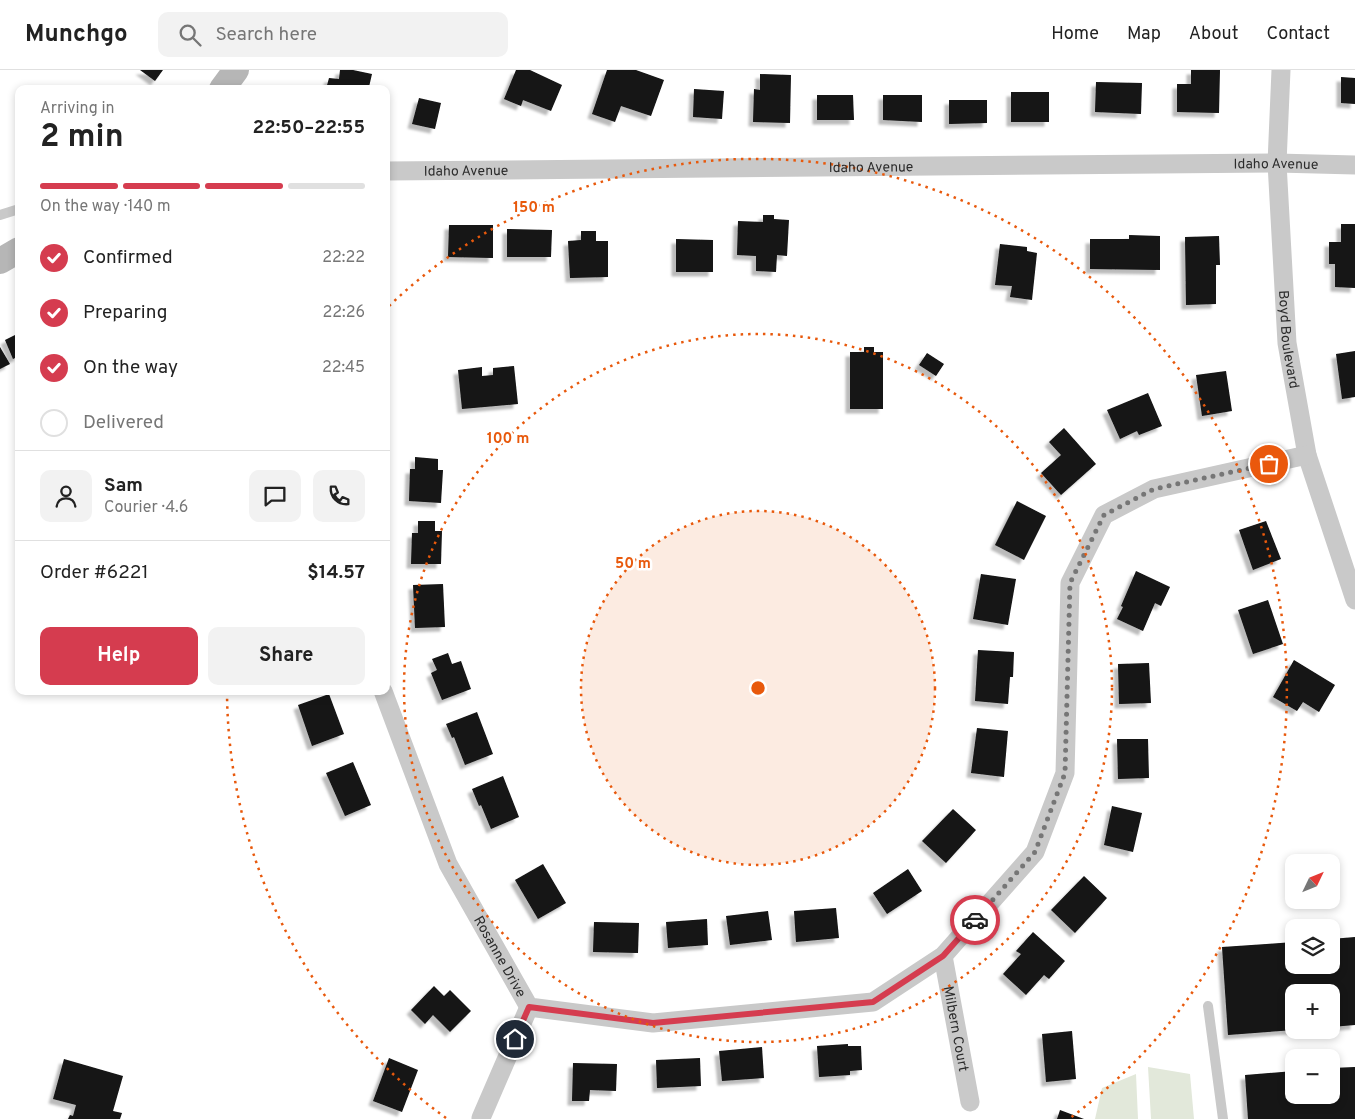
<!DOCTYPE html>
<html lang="en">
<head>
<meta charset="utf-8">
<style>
  :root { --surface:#fff; --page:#f2f2f2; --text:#222; --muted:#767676; --line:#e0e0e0; --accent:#d53c4f }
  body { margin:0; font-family:Overpass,sans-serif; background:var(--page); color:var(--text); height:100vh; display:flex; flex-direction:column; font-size:19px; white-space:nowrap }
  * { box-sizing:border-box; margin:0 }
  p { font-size:16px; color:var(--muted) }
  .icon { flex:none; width:28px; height:28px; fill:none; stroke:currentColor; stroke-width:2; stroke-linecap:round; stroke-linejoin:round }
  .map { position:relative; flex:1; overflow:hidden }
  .side { position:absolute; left:15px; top:15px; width:375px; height:610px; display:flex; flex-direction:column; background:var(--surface); border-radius:10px; box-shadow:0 2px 8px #0003 }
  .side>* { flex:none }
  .needle { width:32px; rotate:47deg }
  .buttons { position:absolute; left:1285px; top:784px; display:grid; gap:10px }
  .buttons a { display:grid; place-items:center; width:55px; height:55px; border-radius:10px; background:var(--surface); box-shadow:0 2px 8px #0003; font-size:25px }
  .pin { position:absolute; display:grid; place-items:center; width:42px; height:42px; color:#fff; margin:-21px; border:2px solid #fff; border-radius:50%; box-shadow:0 1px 5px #0007 }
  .courier { position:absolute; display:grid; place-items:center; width:50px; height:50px; margin:-25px; border:4px solid #d53c4f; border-radius:50%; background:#fff; color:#222; box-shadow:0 1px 6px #0007 }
  .headline em { font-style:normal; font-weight:700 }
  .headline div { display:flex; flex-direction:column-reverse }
  .headline { display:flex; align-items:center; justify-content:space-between; height:85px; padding:0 25px }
  h1 { font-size:32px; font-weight:700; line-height:38px }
  .bar { display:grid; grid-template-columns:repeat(4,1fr); gap:8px 5px; align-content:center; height:60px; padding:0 25px }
  .bar i { height:6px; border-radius:4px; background:var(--line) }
  .bar .current { background:var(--accent) }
  .bar p { grid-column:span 4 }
  .line { display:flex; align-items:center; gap:12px; padding:0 25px; border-top:1px solid var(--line) }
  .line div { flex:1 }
  .round { display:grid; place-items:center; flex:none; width:52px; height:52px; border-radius:10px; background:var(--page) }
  ol { padding:0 25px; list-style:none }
  li { display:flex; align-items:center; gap:15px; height:55px }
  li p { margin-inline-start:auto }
  li .icon { padding:5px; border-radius:50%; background:var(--accent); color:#fff; stroke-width:4 }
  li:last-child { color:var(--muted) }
  li i { width:28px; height:28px; border:2px solid var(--line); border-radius:50% }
  .cta { display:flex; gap:10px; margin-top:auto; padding:10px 25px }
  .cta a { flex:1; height:58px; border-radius:10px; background:var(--accent); color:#fff; font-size:20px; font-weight:700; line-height:58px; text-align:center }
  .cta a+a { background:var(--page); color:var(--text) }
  header { display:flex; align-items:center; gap:30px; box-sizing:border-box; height:70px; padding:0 25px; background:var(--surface); border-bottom:1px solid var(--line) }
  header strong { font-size:24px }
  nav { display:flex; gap:28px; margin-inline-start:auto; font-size:18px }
  .search { width:350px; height:45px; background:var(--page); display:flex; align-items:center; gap:12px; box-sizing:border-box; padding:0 18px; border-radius:10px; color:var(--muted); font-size:19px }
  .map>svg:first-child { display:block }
  .green { fill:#e2e8da }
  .building { fill:#131313; filter:url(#shadow) }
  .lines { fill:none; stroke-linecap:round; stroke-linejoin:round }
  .lane { stroke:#c9c9c9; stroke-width:10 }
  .street { stroke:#c9c9c9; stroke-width:19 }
  .secondary { stroke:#b6b6b6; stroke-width:26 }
  .done { stroke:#767676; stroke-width:5; stroke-dasharray:0 9 }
  .route { stroke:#d53c4f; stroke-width:6 }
  .ring { fill:none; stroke:#e8590c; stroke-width:2.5; stroke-dasharray:2.5 5 }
  .labels { text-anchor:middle; stroke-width:5; stroke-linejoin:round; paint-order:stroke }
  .street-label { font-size:14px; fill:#2c2c2c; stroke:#fff }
  .centre { fill:#e8590c; stroke:#fff; stroke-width:2.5 }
  .ring-label { font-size:15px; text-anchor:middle; font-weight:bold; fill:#e8590c; stroke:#fff; stroke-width:5; stroke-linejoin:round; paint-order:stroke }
</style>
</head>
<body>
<header>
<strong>Munchgo</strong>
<div class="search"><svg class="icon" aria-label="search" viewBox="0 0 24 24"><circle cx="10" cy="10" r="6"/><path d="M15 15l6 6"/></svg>Search here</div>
<nav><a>Home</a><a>Map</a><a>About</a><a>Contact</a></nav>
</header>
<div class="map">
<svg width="1355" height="1049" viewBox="0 0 1355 1049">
  <defs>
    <filter id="shadow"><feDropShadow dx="-4.5" dy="4.5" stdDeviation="1" flood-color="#0004"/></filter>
  </defs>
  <rect width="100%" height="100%" fill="#fff"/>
  <path class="green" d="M1148,997L1190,1004L1194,1049H1151Z
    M1136,1004L1138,1049H1095L1102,1018Z"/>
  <path class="building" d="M140,0H163L155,11Z
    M340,0H353L372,4L369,17L374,19H326L329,8L339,9Z
    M516,0H530L562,15L551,41L523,30L521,36L504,29Z
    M607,0H636L664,10L651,46L621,36L615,52L592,44Z
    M1191,0H1220L1219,43L1177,42V14H1191Z
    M760,4L791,5L790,53L753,52L754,19L760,20Z
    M1341,7L1355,8V34L1341,33Z
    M1096,12L1142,13L1141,44L1095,42Z
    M694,19L724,21L722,49L693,47Z
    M1011,22H1049V52H1011Z
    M817,25H853L854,50H817Z
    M883,25H922V52L883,50Z
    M419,28L441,33L435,59L412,54Z
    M949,30H987V53L949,54Z
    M763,145H774V149L789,150L787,186L777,185L776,202L756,201V186L737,185L738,151L763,152Z
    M1341,154H1355V218L1335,217V194H1329V172H1341Z
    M449,155H493V188L448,187Z
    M507,159L552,160L551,187H507Z
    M581,161H596V171H608V207L570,208L568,171L581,170Z
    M1129,165L1160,166V200L1090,199V169H1129Z
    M1219,166L1220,195H1216V234L1186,235L1185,167Z
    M676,169L713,170V202H676Z
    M1000,174L1027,177V181L1037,183L1032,230L1010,227L1012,216L995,215Z
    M19,263V286L13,289L5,270Z
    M0,277L10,294L0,299Z
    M864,277H874V282H883V339H850V282H864Z
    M1355,281V327L1342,329L1336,284Z
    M927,283L944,294L936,306L919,295Z
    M514,296L518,334L462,339L458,300L482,297V306L493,305V298Z
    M1226,301L1232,341L1202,346L1196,305Z
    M1148,323L1162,356L1139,365L1137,361L1120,369L1107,340Z
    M1064,358L1096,394L1061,425L1041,403L1061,385L1049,372Z
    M415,387L438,389V400H443L441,433L409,431L410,399H415Z
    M1017,431L1046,446L1024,490L995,475Z
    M418,451H435V461H442L441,494H411L412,463H418Z
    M1266,451L1281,489L1253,500L1239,460Z
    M1136,501L1170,517L1161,536L1155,533L1143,561L1117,549L1123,537L1121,536Z
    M981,504L1016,509L1008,555L973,549Z
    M443,514L445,557L415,558L413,515Z
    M1268,530L1283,574L1253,584L1238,540Z
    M978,580L1014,582L1013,607H1010L1008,634L975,631Z
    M448,583L452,594L461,591L471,619L442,630L431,603L437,600L432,589Z
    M1294,590L1335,615L1319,642L1303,632L1297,641L1273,627Z
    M1149,593L1151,633L1119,634L1118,594Z
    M329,624L344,664L312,676L298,635Z
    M477,642L493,684L465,695L454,667L452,668L446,654Z
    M977,658L1008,661L1004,707L971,703Z
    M1117,669H1148L1149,708L1118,709Z
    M353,692L371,735L345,746L326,703Z
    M503,706L519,747L491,759L481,735L479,736L472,719Z
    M1112,736L1142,743L1133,782L1104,775Z
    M953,739L976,760L946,793L922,771Z
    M543,794L566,833L538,849L515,810Z
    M908,799L922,821L887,844L873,823Z
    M1084,806L1107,828L1075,863L1051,840Z
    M836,838L839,868L796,872L794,841Z
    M768,841L772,870L730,875L726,846Z
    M707,849L708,875L668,878L666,852Z
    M594,852L639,853L638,883L593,882Z
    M1033,862L1065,891L1049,909L1044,905L1026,925L1003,904L1021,884L1016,881Z
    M1355,867V955L1331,957V922H1294V960L1228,965L1222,877L1294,872V895H1331V869Z
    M434,916L444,926L450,920L471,941L450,962L433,945L425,954L411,940Z
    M1072,961L1076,1009L1046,1012L1042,964Z
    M848,974V976H861L862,1000L850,1001V1005L819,1007L817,976Z
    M762,977L764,1008L722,1011L719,981Z
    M389,988L418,1000L402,1042L373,1031Z
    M700,988L701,1016L657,1018L656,990Z
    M64,989L123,1006L113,1041L122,1043L120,1049H68L70,1045L73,1046L76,1035L53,1029Z
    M573,993L617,994L616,1021L590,1020L589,1031H572Z
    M1355,997V1049H1248L1245,1005L1294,1001V1025H1331V998Z
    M1060,1040L1084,1049H1057Z"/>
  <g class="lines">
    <path class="lane" d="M0,145L19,139
      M1208,936L1223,1049"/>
    <g class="street">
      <path id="s1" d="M1281,0L1277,93L1287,273L1307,385L1355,530"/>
      <path id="s2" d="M386,101L1277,93L1355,95"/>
      <path id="s3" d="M383,621L448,794L529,937L653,953L873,932L943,886L1035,782L1065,703L1070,513L1104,445L1154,419L1307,385"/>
      <path id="s4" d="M943,886L970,1032"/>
      <path d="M481,1048L529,937"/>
    </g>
    <path class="secondary" d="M222,19L236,0
      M0,191L19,180"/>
  </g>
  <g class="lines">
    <path class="done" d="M975,850L1035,782L1065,703L1070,513L1104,445L1154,419L1269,394"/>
    <path class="route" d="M515,969L529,937L653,953L873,932L943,886L975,850"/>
  </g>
  <circle cx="758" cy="618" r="177" fill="#e8590c" fill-opacity=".12"/>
  <g class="ring">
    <circle cx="758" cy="618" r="177"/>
    <circle cx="758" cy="618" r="354"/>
    <path d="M446 1048A531 531 0 0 1 227 623M389 236A531 531 0 1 1 1070 1048"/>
  </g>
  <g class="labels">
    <g class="street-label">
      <text dy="5" stroke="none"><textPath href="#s2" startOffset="890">Idaho Avenue</textPath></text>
      <text dy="5" stroke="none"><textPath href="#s2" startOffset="485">Idaho Avenue</textPath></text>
      <text dy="5" stroke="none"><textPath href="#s2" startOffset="80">Idaho Avenue</textPath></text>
      <text dy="5" stroke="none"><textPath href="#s1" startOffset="270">Boyd Boulevard</textPath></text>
      <text dy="5" stroke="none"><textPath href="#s3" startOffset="291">Rosanne Drive</textPath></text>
      <text dy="5" stroke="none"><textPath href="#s4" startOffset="74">Milbern Court</textPath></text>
    </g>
  </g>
  <circle cx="758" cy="618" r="8" class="centre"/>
  <g class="ring-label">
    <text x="534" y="142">150 m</text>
    <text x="508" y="373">100 m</text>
    <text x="633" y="498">50 m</text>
  </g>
</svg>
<div class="buttons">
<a><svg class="needle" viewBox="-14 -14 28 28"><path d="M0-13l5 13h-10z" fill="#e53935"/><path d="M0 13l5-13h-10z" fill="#767676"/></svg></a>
<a><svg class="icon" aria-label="layers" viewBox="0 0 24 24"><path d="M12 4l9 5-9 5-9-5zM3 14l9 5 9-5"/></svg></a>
<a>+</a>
<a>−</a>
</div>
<div class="pin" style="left:1269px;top:394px;background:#ea580c"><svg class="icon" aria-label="bag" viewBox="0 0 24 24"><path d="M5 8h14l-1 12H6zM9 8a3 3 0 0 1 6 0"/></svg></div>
<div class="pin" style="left:515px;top:969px;background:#1f2937"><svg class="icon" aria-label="home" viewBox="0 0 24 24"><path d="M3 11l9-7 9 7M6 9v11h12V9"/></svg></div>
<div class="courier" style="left:975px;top:850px"><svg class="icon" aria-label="car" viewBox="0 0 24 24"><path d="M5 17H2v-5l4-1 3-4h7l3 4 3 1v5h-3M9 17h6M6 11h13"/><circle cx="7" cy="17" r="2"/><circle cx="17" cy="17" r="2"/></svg></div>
<section class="side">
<div class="headline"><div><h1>2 min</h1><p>Arriving in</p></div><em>22:50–22:55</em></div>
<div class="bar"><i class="current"></i><i class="current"></i><i class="current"></i><i></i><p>On the way · 140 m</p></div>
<ol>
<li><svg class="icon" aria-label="check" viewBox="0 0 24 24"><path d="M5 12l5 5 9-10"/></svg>Confirmed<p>22:22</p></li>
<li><svg class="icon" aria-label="check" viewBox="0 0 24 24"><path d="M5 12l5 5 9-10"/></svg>Preparing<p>22:26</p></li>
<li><svg class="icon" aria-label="check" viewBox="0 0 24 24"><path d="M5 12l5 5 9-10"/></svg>On the way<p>22:45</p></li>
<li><i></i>Delivered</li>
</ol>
<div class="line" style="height:90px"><a class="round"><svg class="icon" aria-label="person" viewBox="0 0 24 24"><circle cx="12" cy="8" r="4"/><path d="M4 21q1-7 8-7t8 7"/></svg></a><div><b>Sam</b><p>Courier · 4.6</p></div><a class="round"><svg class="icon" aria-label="chat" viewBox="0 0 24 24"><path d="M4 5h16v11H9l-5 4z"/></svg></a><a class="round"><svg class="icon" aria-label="phone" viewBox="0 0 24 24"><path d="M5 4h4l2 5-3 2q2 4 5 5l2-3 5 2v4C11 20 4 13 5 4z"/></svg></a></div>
<div class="line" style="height:65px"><div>Order #6221</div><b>$14.57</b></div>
<div class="cta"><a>Help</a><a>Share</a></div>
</section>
</div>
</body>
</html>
